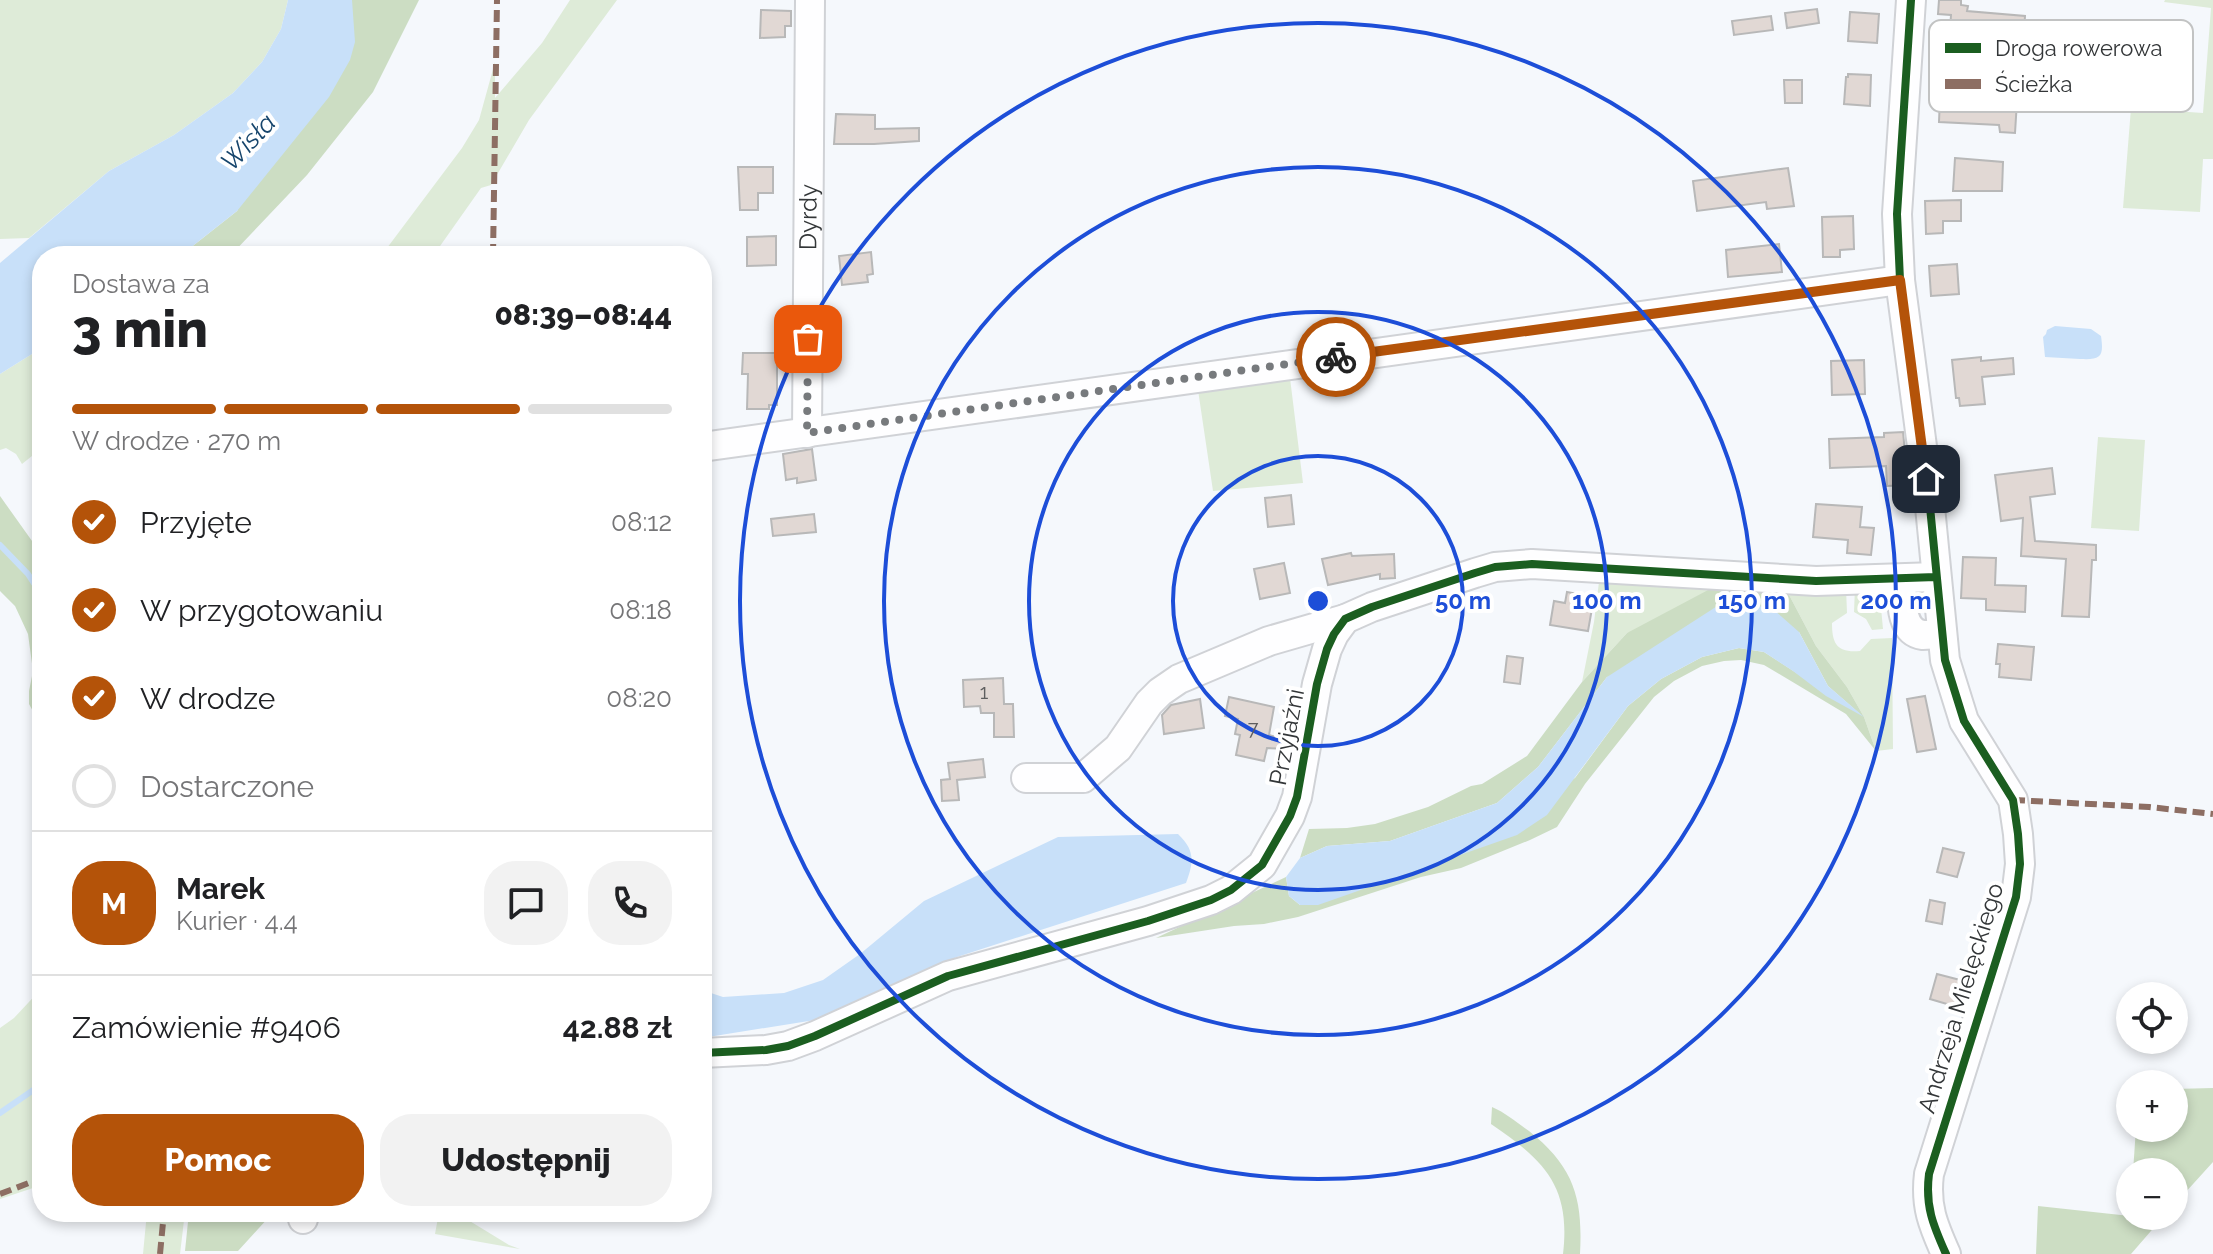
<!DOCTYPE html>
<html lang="pl">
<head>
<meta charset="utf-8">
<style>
  :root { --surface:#fff; --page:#f2f2f2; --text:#202124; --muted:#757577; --line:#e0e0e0; --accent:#b45309 }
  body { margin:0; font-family:Raleway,sans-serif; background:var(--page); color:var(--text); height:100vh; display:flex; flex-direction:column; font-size:30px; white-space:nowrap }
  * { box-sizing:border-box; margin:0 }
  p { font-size:26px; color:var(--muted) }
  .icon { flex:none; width:44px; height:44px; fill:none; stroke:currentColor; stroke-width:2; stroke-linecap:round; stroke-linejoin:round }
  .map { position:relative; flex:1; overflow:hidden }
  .side { position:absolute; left:32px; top:246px; width:680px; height:976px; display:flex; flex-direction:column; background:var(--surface); border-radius:32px; box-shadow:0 4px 12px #0003 }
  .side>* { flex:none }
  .controls { position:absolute; left:2116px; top:982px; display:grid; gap:16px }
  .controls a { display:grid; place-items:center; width:72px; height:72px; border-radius:50%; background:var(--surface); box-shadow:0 4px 12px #0003; font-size:40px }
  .pin { position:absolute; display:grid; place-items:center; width:68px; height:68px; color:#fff; margin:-34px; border-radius:16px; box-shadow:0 4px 12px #0006 }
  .courier { position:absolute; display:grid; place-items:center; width:80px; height:80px; margin:-40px; border:6px solid #b45309; border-radius:50%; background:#fff; color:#222; box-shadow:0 2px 10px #0007 }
  .headline em { font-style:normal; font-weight:800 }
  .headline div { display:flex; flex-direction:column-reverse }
  .headline { display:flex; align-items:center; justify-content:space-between; height:136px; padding:0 40px }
  h1 { font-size:52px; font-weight:800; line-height:60px }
  .bar { display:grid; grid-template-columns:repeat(4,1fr); gap:12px 8px; align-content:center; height:96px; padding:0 40px }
  .bar i { height:10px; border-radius:6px; background:var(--line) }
  .bar .active { background:var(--accent) }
  .bar p { grid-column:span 4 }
  .line { display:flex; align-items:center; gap:20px; padding:0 40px; border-top:2px solid var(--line) }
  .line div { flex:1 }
  .round { display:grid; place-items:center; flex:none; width:84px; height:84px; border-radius:32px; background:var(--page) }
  ol { padding:0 40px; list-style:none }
  li { display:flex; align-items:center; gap:24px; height:88px }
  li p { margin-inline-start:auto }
  li .icon { padding:8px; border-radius:50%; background:var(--accent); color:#fff; stroke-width:4 }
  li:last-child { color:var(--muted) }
  li i { width:44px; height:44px; border:4px solid var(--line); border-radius:50% }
  .cta { display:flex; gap:16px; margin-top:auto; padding:16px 40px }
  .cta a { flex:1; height:92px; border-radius:32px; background:var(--accent); color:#fff; font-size:32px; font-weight:800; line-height:92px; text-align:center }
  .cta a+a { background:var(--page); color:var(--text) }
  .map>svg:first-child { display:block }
  .green { fill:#deebd8 }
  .forest { fill:#ccddc3 }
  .water { fill:#c8e0f9 }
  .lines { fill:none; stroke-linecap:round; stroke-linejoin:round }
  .stream { stroke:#c8e0f9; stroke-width:6 }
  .building { fill:#e1d8d4; stroke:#b8b8b8; stroke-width:2 }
  .minor-casing { stroke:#d0d2d6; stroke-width:32 }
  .minor { stroke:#fefeff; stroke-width:28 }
  .quiet { stroke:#8d6e63; stroke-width:6; stroke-dasharray:12 6; stroke-linecap:butt }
  .cycleway-casing { stroke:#fff; stroke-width:13 }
  .cycleway { stroke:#1b5e20; stroke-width:8 }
  .done { stroke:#777a7d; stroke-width:8; stroke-dasharray:0 14.4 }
  .route { stroke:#b45309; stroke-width:10 }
  .ring { fill:none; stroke:#1d4ed8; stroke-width:4 }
  .labels { text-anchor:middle; stroke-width:8; stroke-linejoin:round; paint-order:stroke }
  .number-label { font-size:20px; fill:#5e5e5f }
  .street-label { font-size:24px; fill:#333638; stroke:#fff }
  .water-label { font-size:26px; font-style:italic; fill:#16456c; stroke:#fff }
  .key { fill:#fff; stroke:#c2c3c3; stroke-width:2 }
  .key-label { font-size:22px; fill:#333638 }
  .centre { fill:#1d4ed8; stroke:#fff; stroke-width:4 }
  .ring-label { font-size:24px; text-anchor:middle; font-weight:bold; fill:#1d4ed8; stroke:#fff; stroke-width:8; stroke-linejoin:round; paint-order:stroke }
</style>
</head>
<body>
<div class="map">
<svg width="2213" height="1254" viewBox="0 0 2213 1254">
  <rect width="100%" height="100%" fill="#f5f8fc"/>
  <path class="green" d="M0,0H288L281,29L262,62L233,93L174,135L109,171L29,238L0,239Z
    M570,0H617L529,120L491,185L481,188L433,256H381L462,148L479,120L495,62V98L542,43Z
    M2165,0H2213V159H2203L2200,212L2123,208L2131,108L2203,113L2211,8L2164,2Z
    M42,345V448L22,464L16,454L6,448L0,450V374L32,354Z
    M1290,378L1303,483L1213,491L1198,390Z
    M2098,437L2145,440L2139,531L2091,528Z
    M1600,574L1846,588L1847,613L1832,623C1832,644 1837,653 1860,651L1871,639L1892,638L1893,749L1876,751L1864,717L1847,687L1816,646L1787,591L1627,633L1582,682L1594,622Z
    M1855,587H1887L1891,607L1881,608L1883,629L1872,630L1866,619L1854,612Z
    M42,988V1185L0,1199V1028L14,1018Z
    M147,1212H185L180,1254H143Z
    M439,1212H455L509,1245L520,1249L435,1234Z"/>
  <path class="forest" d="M352,0H419L373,92L307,175L230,256H180L237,211L351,5Z
    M0,496L42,555V728L29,704V691L33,671L28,634L15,606L0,591Z
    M1710,589L1787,591L1816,646L1847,687L1864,717L1876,751L1846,714L1764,665L1741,660L1724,661L1702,666L1674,681L1654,697L1585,784L1557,827L1530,840L1461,868L1421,877L1298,917L1264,924L1234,926L1156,938L1286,877L1289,896L1300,905L1575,778L1628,706L1661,679L1702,657L1739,648L1764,652L1860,714L1828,686L1799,632L1607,677L1538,767L1497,803L1390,841L1327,846L1300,858L1309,829L1347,828L1375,824L1428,807L1471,786L1482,784L1527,756L1582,682L1627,633Z
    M2213,1088V1162L2174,1205V1172H2133L2136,1128H2174V1089Z
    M1492,1107C1506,1113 1516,1122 1529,1131C1574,1167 1583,1198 1580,1254H1563C1571,1186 1544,1160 1491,1124Z
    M2038,1206L2130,1216H2164L2131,1254H2036Z
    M189,1212H221V1215L269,1217L238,1251H185Z"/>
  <path class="water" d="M288,0H352L355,42L350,60L329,97L237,211L180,256H42V345L32,354L0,374V263L109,171L174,135L233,93L262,62L281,29Z
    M2055,326L2091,329L2101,336C2104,357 2101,360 2080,359C2068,358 2057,358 2045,357L2043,337L2046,334L2047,330Z
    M1740,601L1774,610L1799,632L1828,686L1864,717L1826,696L1793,671L1764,652L1739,648L1702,657L1661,679L1628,706L1547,815L1517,835L1318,905H1300L1289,896L1286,877L1300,858L1327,846L1390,841L1497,803L1538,767L1607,677L1722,603Z
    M1178,834C1195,850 1194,862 1186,883L957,957L815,1020L702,1038V990L723,997L784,993L823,980L860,954L924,901L1058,837Z"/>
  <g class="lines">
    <path class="stream" d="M0,545L28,574L42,596
      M0,1113L42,1084"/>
  </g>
  <path class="building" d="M1939,0H1961V5L1968,6L1967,11L2025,16L2023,48L2012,47L2010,65L1972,63L1970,98L2017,101L2015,133L2000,132L1999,125L1939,122L1941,73L1934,72L1935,45L1949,46L1951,15L1938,14Z
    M1817,9L1819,23L1787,28L1785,13Z
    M761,10L791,11V26H785V37L760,38Z
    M1850,12L1879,14L1877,43L1848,41Z
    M1771,16L1773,30L1734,35L1732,21Z
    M1848,74L1871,75L1870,106L1844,104L1846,77H1848Z
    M1784,80H1802V103H1785Z
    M836,114L875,115V129L919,128V141L874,144H834Z
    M1955,158L2003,162L2002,191H1953Z
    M738,167H773V193H758V210H740Z
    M1788,168L1794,206L1767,209L1766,202L1697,211L1693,181Z
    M1961,200V221H1943V233L1926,234L1925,201Z
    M1853,216L1854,249L1840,250V257H1823L1822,217Z
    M776,236V265L747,266V237Z
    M1779,244L1782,272L1728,277L1726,250Z
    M871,252L873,274L867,275L868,282L842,285L839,256Z
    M1957,264L1959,294L1931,296L1929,266Z
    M743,353H777V405H769V409H747L748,374H742Z
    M1981,357V361L2013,358L2014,374L1982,377L1985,404L1960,406L1959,398H1956L1952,360Z
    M1864,360L1865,394L1832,395L1831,361Z
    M1903,432L1908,485L1887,486L1886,466L1830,468L1829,439L1884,437V433Z
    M812,449L816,480L797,483V478L786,480L783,454Z
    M2052,468L2055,494L2030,497L2035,541L2096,545V560H2092L2089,617L2062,616L2066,559L2021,556L2023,518L2001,521L1995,475Z
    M1291,495L1294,524L1268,527L1265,498Z
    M1816,504L1862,507L1860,527L1874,528L1871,555L1847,553L1848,540L1813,537Z
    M814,514L816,532L773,536L771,519Z
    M1351,553L1352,556L1394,554L1395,578L1380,579V574L1328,585L1322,559Z
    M1963,557L1996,558L1995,585L2026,586L2025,612L1986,610V599L1961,598Z
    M1284,563L1290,593L1260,599L1254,569Z
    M1567,592L1594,597L1588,631L1550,625L1554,601L1565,603Z
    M1998,644L2034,647L2031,680L1999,677L2000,664H1996Z
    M1507,656L1523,658L1520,684L1504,682Z
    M1003,678L1004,704H1013L1014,737H994V713H981L980,706L964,707L963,680Z
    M1925,696L1936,749L1917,752L1907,699Z
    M1229,697L1274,707L1269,735L1290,741L1288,749L1267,748L1264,761L1236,755L1240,735L1235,734L1238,719L1225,716Z
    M1200,699L1204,728L1164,734L1162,715L1171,705Z
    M983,759L985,777L957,780L959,800L942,801L941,780L950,779L948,763Z
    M1943,848L1964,853L1957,877L1937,872Z
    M1930,900L1945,903L1942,924L1926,921Z
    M1937,974L1964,981L1957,1007L1930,999Z"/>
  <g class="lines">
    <defs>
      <g id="minor">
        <path d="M1911,0L1897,214L1900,280L1930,507L1945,660L1964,721L2013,800L2018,834L2020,864L2016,897L1929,1174C1925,1206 1933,1225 1946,1254"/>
        <path id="s1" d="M807,433L810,0"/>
        <path d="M702,447L1900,280"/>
        <path d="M1901,579C1902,597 1899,632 1923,635C1929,635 1936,634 1942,633"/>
        <path d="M1026,778H1083L1118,748L1149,703L1160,692L1179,679L1269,641L1345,619"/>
        <path d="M702,1053L766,1050L788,1046L815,1036L948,976L1148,921L1211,900L1231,890L1262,865L1290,816L1297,797L1317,684L1327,649L1334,634L1345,619L1372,607L1475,573L1495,567L1532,564L1816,581L1936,577"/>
        <path d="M303,1219V1212"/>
      </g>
    </defs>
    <use href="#minor" class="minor-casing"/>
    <use href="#minor" class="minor"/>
    <path class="quiet" d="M493,256L497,0
      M2013,800L2149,807L2213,814
      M0,1194L42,1178
      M160,1254L164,1212"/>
    <defs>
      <path id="cycleway" d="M1911,0L1897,214L1900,280L1930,507L1945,660L1964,721L2013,800L2018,834L2020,864L2016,897L1929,1174C1925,1206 1933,1225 1946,1254
        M702,1053L766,1050L788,1046L815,1036L948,976L1148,921L1211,900L1231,890L1262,865L1290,816L1297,797L1317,684L1327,649L1334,634L1345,619L1372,607L1475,573L1495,567L1532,564L1816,581L1936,577"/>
    </defs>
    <use href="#cycleway" class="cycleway-casing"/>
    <use href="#cycleway" class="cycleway"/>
  </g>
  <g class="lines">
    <path class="done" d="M808,339L807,433L1336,357"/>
    <path class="route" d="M1336,357L1900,280L1926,479"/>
  </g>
  <g class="ring">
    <circle cx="1318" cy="601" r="145"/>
    <circle cx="1318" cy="601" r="289"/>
    <circle cx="1318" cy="601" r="434"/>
    <circle cx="1318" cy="601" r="578"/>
  </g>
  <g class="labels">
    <g class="number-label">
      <text x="984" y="699">1</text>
      <text x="1253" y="735">7</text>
    </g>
    <g class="street-label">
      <text dy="8" stroke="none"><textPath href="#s1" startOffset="216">Dyrdy</textPath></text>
      <text transform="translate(1287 737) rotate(-79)" y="8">Przyjaźni</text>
      <text transform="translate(1961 998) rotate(-73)" y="8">Andrzeja Mielęckiego</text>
    </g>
    <g class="water-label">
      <text transform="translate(248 142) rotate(-47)" y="9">Wisła</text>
    </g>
  </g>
  <rect x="1929" y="20" width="264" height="92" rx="12" class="key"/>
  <rect x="1945" y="43" width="36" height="10" fill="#1b5e20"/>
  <rect x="1945" y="79" width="36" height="10" fill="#8d6e63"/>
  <g class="key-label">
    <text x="1995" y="56">Droga rowerowa</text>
    <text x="1995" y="92">Ścieżka</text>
  </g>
  <circle cx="1318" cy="601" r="12" class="centre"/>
  <g class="ring-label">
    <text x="1463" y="609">50 m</text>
    <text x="1607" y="609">100 m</text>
    <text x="1752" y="609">150 m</text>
    <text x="1896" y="609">200 m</text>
  </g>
</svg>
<div class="controls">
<a><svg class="icon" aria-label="locate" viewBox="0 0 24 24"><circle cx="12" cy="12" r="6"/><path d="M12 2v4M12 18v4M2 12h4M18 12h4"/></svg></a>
<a>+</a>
<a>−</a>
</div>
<div class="pin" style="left:808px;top:339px;background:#ea580c"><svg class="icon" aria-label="bag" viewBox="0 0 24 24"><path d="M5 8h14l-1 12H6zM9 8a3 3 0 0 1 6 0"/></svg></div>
<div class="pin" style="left:1926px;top:479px;background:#1f2937"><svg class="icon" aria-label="home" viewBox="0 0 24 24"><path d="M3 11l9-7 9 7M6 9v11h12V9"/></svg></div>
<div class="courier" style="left:1336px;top:357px"><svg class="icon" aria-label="bike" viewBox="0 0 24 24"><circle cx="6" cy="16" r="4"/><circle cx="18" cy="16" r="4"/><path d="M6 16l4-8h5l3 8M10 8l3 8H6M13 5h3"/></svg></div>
<section class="side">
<div class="headline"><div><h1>3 min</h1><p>Dostawa za</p></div><em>08:39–08:44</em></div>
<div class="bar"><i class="active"></i><i class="active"></i><i class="active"></i><i></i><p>W drodze · 270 m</p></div>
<ol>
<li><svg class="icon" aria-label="check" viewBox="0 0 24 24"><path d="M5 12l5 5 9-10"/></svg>Przyjęte<p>08:12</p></li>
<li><svg class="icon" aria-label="check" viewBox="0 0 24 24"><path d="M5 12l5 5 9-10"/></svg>W przygotowaniu<p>08:18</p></li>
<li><svg class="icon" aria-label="check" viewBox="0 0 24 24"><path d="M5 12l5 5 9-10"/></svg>W drodze<p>08:20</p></li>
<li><i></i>Dostarczone</li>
</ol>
<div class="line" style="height:144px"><b class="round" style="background:var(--accent);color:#fff">M</b><div><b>Marek</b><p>Kurier · 4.4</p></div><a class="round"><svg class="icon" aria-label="chat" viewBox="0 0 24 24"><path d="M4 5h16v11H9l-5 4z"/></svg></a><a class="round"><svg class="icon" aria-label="phone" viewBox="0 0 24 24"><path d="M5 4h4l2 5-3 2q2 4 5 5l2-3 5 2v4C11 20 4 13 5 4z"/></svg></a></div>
<div class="line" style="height:104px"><div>Zamówienie #9406</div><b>42.88 zł</b></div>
<div class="cta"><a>Pomoc</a><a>Udostępnij</a></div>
</section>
</div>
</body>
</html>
